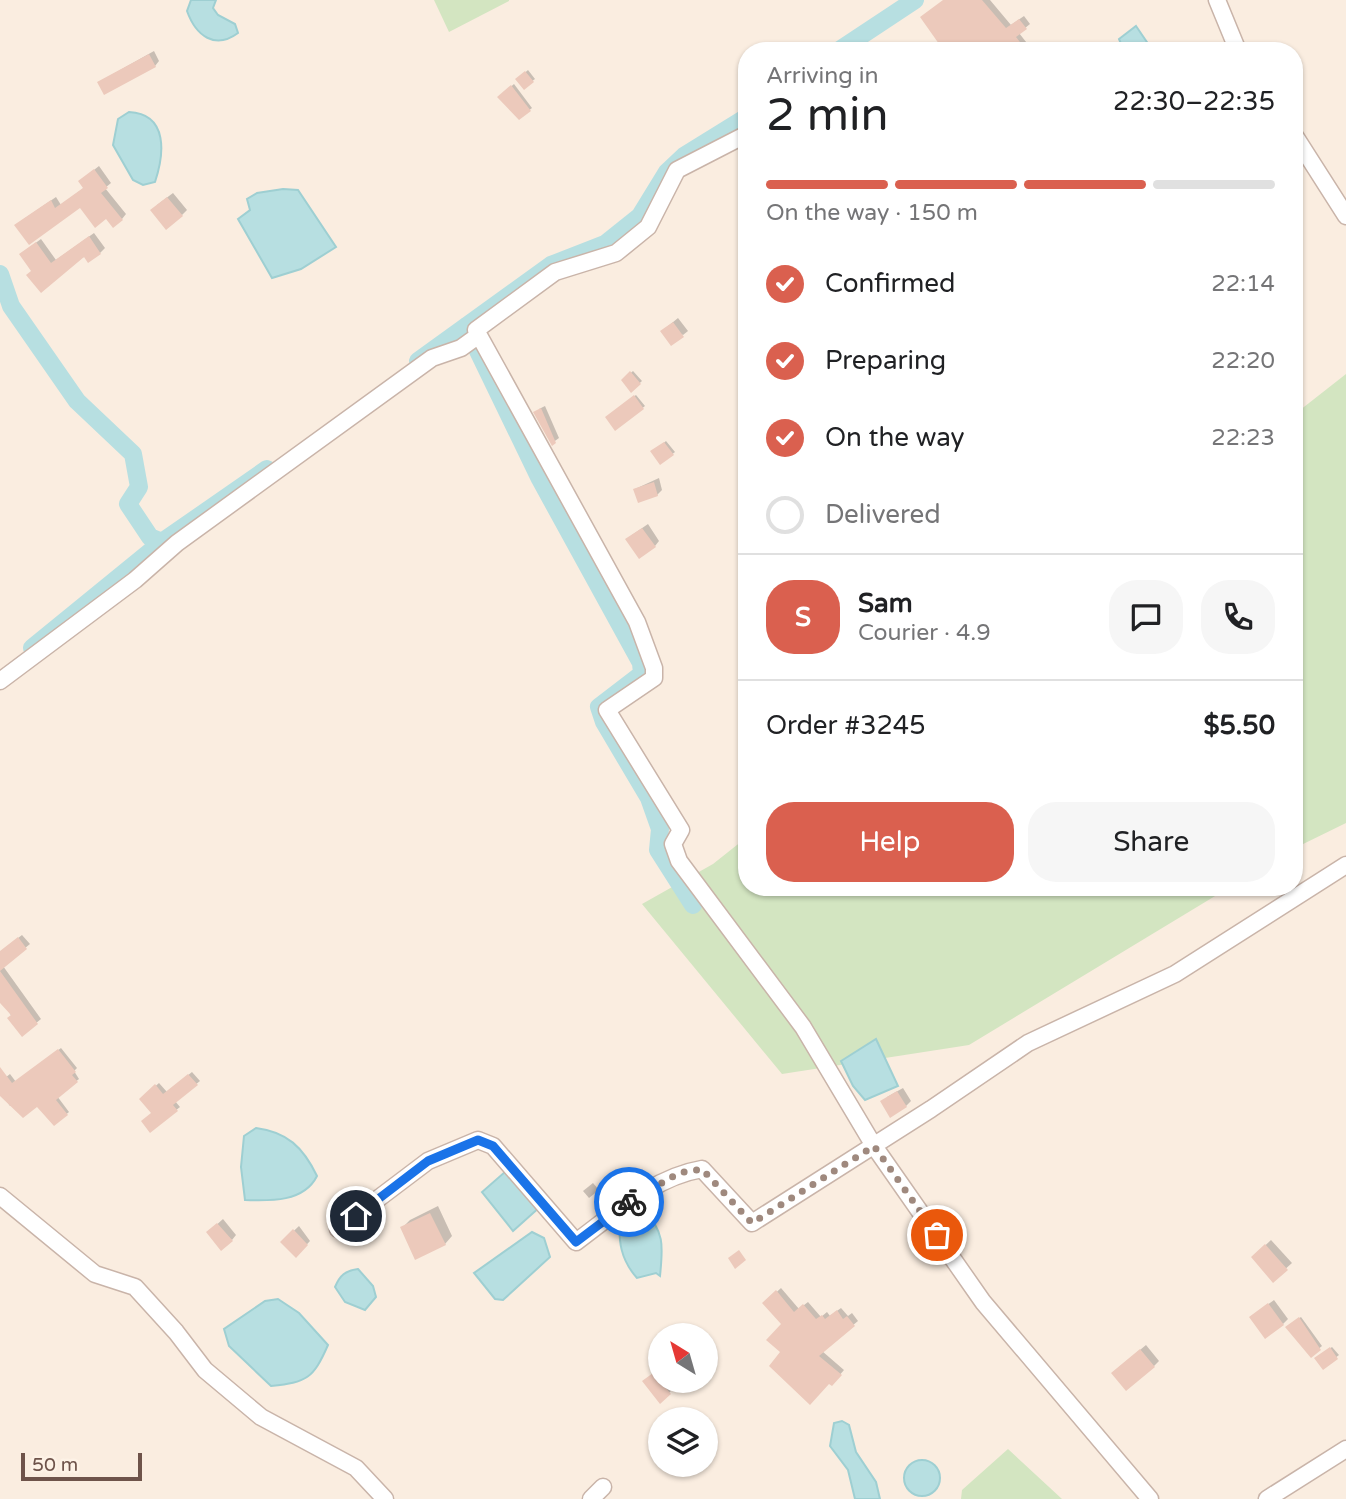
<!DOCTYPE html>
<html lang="en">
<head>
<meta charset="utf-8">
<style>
  :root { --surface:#fff; --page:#f6f6f6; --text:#202124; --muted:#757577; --line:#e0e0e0; --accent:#da604f }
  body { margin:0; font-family:"Varela Round",sans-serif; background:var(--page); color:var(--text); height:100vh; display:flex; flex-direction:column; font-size:26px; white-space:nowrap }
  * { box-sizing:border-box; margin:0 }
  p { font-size:23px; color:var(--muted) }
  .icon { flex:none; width:38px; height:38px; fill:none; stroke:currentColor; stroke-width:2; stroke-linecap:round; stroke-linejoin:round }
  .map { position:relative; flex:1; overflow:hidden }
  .drawer { position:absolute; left:738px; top:42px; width:565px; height:854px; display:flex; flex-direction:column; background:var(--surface); border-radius:28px; box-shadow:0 2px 5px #0004 }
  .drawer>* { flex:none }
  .needle { width:46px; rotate:323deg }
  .fabs { position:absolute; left:648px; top:1323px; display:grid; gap:14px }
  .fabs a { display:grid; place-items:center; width:70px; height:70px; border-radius:50%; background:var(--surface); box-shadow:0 2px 5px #0004; font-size:35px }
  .scale { position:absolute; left:21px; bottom:18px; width:121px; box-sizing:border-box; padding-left:7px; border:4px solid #6e534a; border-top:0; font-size:19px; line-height:24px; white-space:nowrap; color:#6e534a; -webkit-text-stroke:5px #fdf2e6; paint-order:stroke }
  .pin { position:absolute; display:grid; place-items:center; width:60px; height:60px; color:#fff; margin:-30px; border:4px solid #fff; border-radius:50%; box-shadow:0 2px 7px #0007 }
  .courier { position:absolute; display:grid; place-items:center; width:70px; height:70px; margin:-35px; border:5px solid #1a73e8; border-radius:50%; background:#fff; color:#222; box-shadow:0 2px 9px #0007 }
  .summary em { font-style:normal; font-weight:600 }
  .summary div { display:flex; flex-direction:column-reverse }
  .summary { display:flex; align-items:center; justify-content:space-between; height:119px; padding:0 28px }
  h1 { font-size:46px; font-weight:600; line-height:52px }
  .bar { display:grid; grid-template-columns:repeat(4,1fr); gap:10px 7px; align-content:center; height:84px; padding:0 28px }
  .bar i { height:9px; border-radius:5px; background:var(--line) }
  .bar .current { background:var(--accent) }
  .bar p { grid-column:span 4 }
  .line { display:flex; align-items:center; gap:18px; padding:0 28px; border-top:2px solid var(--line) }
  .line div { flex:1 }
  .round { display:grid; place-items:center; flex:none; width:74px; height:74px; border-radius:28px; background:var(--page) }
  ol { padding:0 28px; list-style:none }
  li { display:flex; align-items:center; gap:21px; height:77px }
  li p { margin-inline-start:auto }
  li .icon { padding:7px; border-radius:50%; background:var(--accent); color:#fff; stroke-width:4 }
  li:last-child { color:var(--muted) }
  li i { width:38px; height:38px; border:4px solid var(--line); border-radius:50% }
  .primary-button { display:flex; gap:14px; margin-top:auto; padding:14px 28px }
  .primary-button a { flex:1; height:80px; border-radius:28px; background:var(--accent); color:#fff; font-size:28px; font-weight:600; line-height:80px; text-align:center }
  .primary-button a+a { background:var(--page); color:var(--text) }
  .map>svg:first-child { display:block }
  .green { fill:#d3e5c1 }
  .water { fill:#b7dfe1; stroke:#9ecfd2; stroke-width:2 }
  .shadow { fill:#0003 }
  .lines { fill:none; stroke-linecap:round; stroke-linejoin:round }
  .canal { stroke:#b7dfe1; stroke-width:18 }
  .building { fill:#ecc9bb }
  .minor-casing { stroke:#c9b4a9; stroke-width:19 }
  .minor { stroke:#fff; stroke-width:16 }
  .done { stroke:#9f897e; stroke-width:7; stroke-dasharray:0 12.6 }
  .route { stroke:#1a73e8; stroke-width:9 }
</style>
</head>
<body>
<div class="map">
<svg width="1346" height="1499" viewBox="0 0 1346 1499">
  <rect width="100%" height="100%" fill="#faede0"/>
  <path class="green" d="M434,0H509V1L449,32Z
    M1346,374V823L1295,848V414Z
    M747,837V887H1230L969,1045L782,1074L642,904L713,864Z
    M1008,1449L1062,1499H961L962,1490Z"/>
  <path class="water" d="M191,0H216L213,8L218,15L235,24L238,33C215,50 196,36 187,11Z
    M1136,26L1153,51H1124L1119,39Z
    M129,112C169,114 164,155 155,182L143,185L133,180L113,145L118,119Z
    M283,189L298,190L336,247L301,269L272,278L238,219L250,210L247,199L257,193Z
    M876,1039L898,1086L865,1100L853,1086L841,1061Z
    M256,1128C287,1132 303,1147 317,1176C304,1202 271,1201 245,1200L241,1167L244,1136Z
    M506,1171L541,1206L513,1231L482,1192Z
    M643,1209C665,1232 663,1246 660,1276L656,1273L637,1278C621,1260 618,1242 620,1217L633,1210Z
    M532,1232L544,1238L550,1257L503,1300L495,1299L474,1273Z
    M358,1269L373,1286L376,1297L365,1310L345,1302L335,1287C340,1275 345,1271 358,1269Z
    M278,1299L299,1313L328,1345C313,1379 307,1382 271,1386L229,1346L224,1329L265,1301Z
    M842,1421L849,1425L856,1452L876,1482L880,1499H855L848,1470L830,1446L834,1423Z
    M904 1478a18 18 0 1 1 36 0a18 18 0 1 1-36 0Z"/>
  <path class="shadow" d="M945,0H990L1011,25L1024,16L1030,24L1019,33L1030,47L1027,51Z
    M154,51L159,61L155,66L99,82Z
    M528,70L535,79L524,87L518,79Z
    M514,84L532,108L519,118L499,97Z
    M99,166L111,183L105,188L126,214L122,219L106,217L80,206L21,221L56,197L61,205L85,187V177Z
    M173,193L187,210L182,215L157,205Z
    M94,233L105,248L100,253L33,270L26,250L41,239L56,260Z
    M678,318L688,331L683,335L667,327Z
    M633,371L642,381L632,390L623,380Z
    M636,395L645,406L616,429L609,415Z
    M545,406L559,438L552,443L539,409Z
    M666,441L675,452L661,463L653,452Z
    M659,478L662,490L657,495L635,489Z
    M648,524L659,541L655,546L632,535Z
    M22,935L30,944L3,966L41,1019L23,1034L0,998V952Z
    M61,1048L77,1068L74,1071L79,1079L57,1096L69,1112L54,1124L37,1105L10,1106L0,1092V1082L10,1074L16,1082Z
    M192,1072L200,1081L175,1101L180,1107L151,1130L153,1113L141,1099L159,1083L167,1092Z
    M903,1088L911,1101L906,1106L887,1097Z
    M593,1183L599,1190L589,1198L583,1191Z
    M438,1206L452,1236L445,1244L402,1228L410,1220Z
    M223,1219L236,1235L232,1240L213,1228Z
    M299,1226L310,1241L296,1256L282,1242Z
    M1271,1240L1292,1263L1273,1280L1253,1257Z
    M781,1288L799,1309L808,1302L821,1317L827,1312L830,1316L841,1308L848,1316L852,1313L858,1321L822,1351L844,1370L832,1384L782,1352L783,1324L765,1303Z
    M1274,1300L1288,1319L1283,1324L1256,1313Z
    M1301,1317L1322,1346L1311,1355L1287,1327Z
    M1146,1345L1159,1361L1154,1366L1118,1368Z
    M1332,1347L1339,1355L1323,1367L1317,1359Z
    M660,1368V1381L671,1391L660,1400L645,1381Z"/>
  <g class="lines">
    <path class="canal" d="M838,51L915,0
      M0,274L11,306L77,401L133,454L139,487L128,504L150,537L162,542L267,469
      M466,326L540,479L641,663L642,674L599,707L604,722L649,798L660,829L658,850L693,905
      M418,361L551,265L605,244L640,216L667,172L684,156L747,117
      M32,648L162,542"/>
  </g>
  <path class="building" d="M943,0H982L1006,28L1019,19L1027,29L1016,37L1027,51H944L920,17Z
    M149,54L156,67L104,95L97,82Z
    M525,71L534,82L524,90L515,79Z
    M511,85L531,111L519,120L497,97Z
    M94,169L108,188L101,193L123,220L113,228L106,219L95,228L80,208L29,245L14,225L51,200L55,208L83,188L78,181Z
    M167,197L183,216L166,230L150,210Z
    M89,236L101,254L88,263L84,257L41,293L26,275L31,271L19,254L36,242L51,263Z
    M673,322L684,337L671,346L660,331Z
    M630,371L641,384L631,393L621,380Z
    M634,395L644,409L615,431L605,417Z
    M541,408L556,443L552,446L533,412Z
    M664,442L674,455L660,465L650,451Z
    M654,482L658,496L638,503L633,489Z
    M642,528L656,547L639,559L625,539Z
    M18,937L27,949L0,971V951Z
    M0,971L38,1024L22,1037L7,1018L11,1015L0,1003Z
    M58,1049L76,1072L72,1075L78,1082L56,1100L68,1115L54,1126L37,1107L23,1118L0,1096V1067L12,1083Z
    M188,1074L198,1085L173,1105L178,1111L150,1133L141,1121L151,1113L139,1099L155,1084L163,1094Z
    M897,1091L907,1107L890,1118L880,1101Z
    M430,1213L446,1245L415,1260L400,1227Z
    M217,1223L233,1241L221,1251L206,1232Z
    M293,1229L308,1245L296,1258L280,1242Z
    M1265,1244L1288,1270L1273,1283L1251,1257Z
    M739,1250L746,1260L735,1269L728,1258Z
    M776,1290L794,1312L803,1304L816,1319L822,1315L825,1319L837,1310L843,1319L847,1316L855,1326L819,1356L842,1375L832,1386L829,1384L810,1405L769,1366L780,1352L766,1340L781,1324L762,1303Z
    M1268,1303L1284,1325L1265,1339L1249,1317Z
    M1299,1317L1321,1350L1311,1358L1285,1327Z
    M1330,1347L1338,1359L1323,1370L1314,1358Z
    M1140,1349L1155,1367L1126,1391L1111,1373Z
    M660,1368V1381L671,1394L660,1404L642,1381Z"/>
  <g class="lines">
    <defs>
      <path id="minor" d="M1217,0L1238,51
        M747,134L677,170L648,227L616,253L555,272L476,330L637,622L654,668V678L607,710L681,830L673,844L679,861L803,1027L874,1146L983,1302L1150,1499
        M1295,136L1346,216
        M0,681L135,580L177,543L432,358L461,348L479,335
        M0,1196L95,1274L135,1287L176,1332L205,1370L261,1417L356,1468L385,1499
        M338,1229L428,1161L478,1140L493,1146L576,1242C614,1214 654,1177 702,1169L752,1223L931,1109L1028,1043L1175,974L1346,865
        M591,1499L603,1487
        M1267,1499L1346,1449"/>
    </defs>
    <use href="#minor" class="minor-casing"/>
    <use href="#minor" class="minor"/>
  </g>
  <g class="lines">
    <path class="done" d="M629,1202L679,1173L702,1169L752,1223L874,1146L937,1235"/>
    <path class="route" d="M356,1216L428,1161L478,1140L493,1146L576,1242L629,1202"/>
  </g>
</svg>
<div class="fabs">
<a><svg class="needle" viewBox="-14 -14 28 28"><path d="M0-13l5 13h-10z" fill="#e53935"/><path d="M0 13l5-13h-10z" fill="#757577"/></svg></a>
<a><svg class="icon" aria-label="layers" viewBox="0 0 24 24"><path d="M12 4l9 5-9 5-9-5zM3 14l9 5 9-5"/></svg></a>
</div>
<div class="scale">50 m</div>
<div class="pin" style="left:937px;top:1235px;background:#ea580c"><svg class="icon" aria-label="bag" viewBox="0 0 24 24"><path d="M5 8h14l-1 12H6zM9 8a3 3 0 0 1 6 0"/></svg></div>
<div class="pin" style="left:356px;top:1216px;background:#1f2937"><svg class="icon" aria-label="home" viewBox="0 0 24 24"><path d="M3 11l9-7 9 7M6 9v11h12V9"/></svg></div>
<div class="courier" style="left:629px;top:1202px"><svg class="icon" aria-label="bike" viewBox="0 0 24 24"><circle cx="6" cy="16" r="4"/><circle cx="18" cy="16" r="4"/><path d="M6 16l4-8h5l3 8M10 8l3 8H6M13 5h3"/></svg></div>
<section class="drawer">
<div class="summary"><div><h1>2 min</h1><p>Arriving in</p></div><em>22:30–22:35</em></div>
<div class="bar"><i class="current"></i><i class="current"></i><i class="current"></i><i></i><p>On the way · 150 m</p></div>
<ol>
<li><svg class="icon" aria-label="check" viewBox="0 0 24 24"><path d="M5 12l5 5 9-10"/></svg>Confirmed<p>22:14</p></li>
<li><svg class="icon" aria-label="check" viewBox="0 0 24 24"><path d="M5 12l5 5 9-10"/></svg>Preparing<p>22:20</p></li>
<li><svg class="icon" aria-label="check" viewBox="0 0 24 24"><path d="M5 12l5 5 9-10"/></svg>On the way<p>22:23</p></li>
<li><i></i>Delivered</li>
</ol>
<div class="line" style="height:126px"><b class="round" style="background:var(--accent);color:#fff">S</b><div><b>Sam</b><p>Courier · 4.9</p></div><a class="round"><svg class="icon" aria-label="chat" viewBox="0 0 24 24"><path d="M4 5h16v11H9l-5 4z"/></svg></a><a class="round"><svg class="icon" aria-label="phone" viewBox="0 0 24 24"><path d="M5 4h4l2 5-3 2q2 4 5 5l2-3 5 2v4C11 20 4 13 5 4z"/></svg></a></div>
<div class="line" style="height:91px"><div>Order #3245</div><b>$5.50</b></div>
<div class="primary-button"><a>Help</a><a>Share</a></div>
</section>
</div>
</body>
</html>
